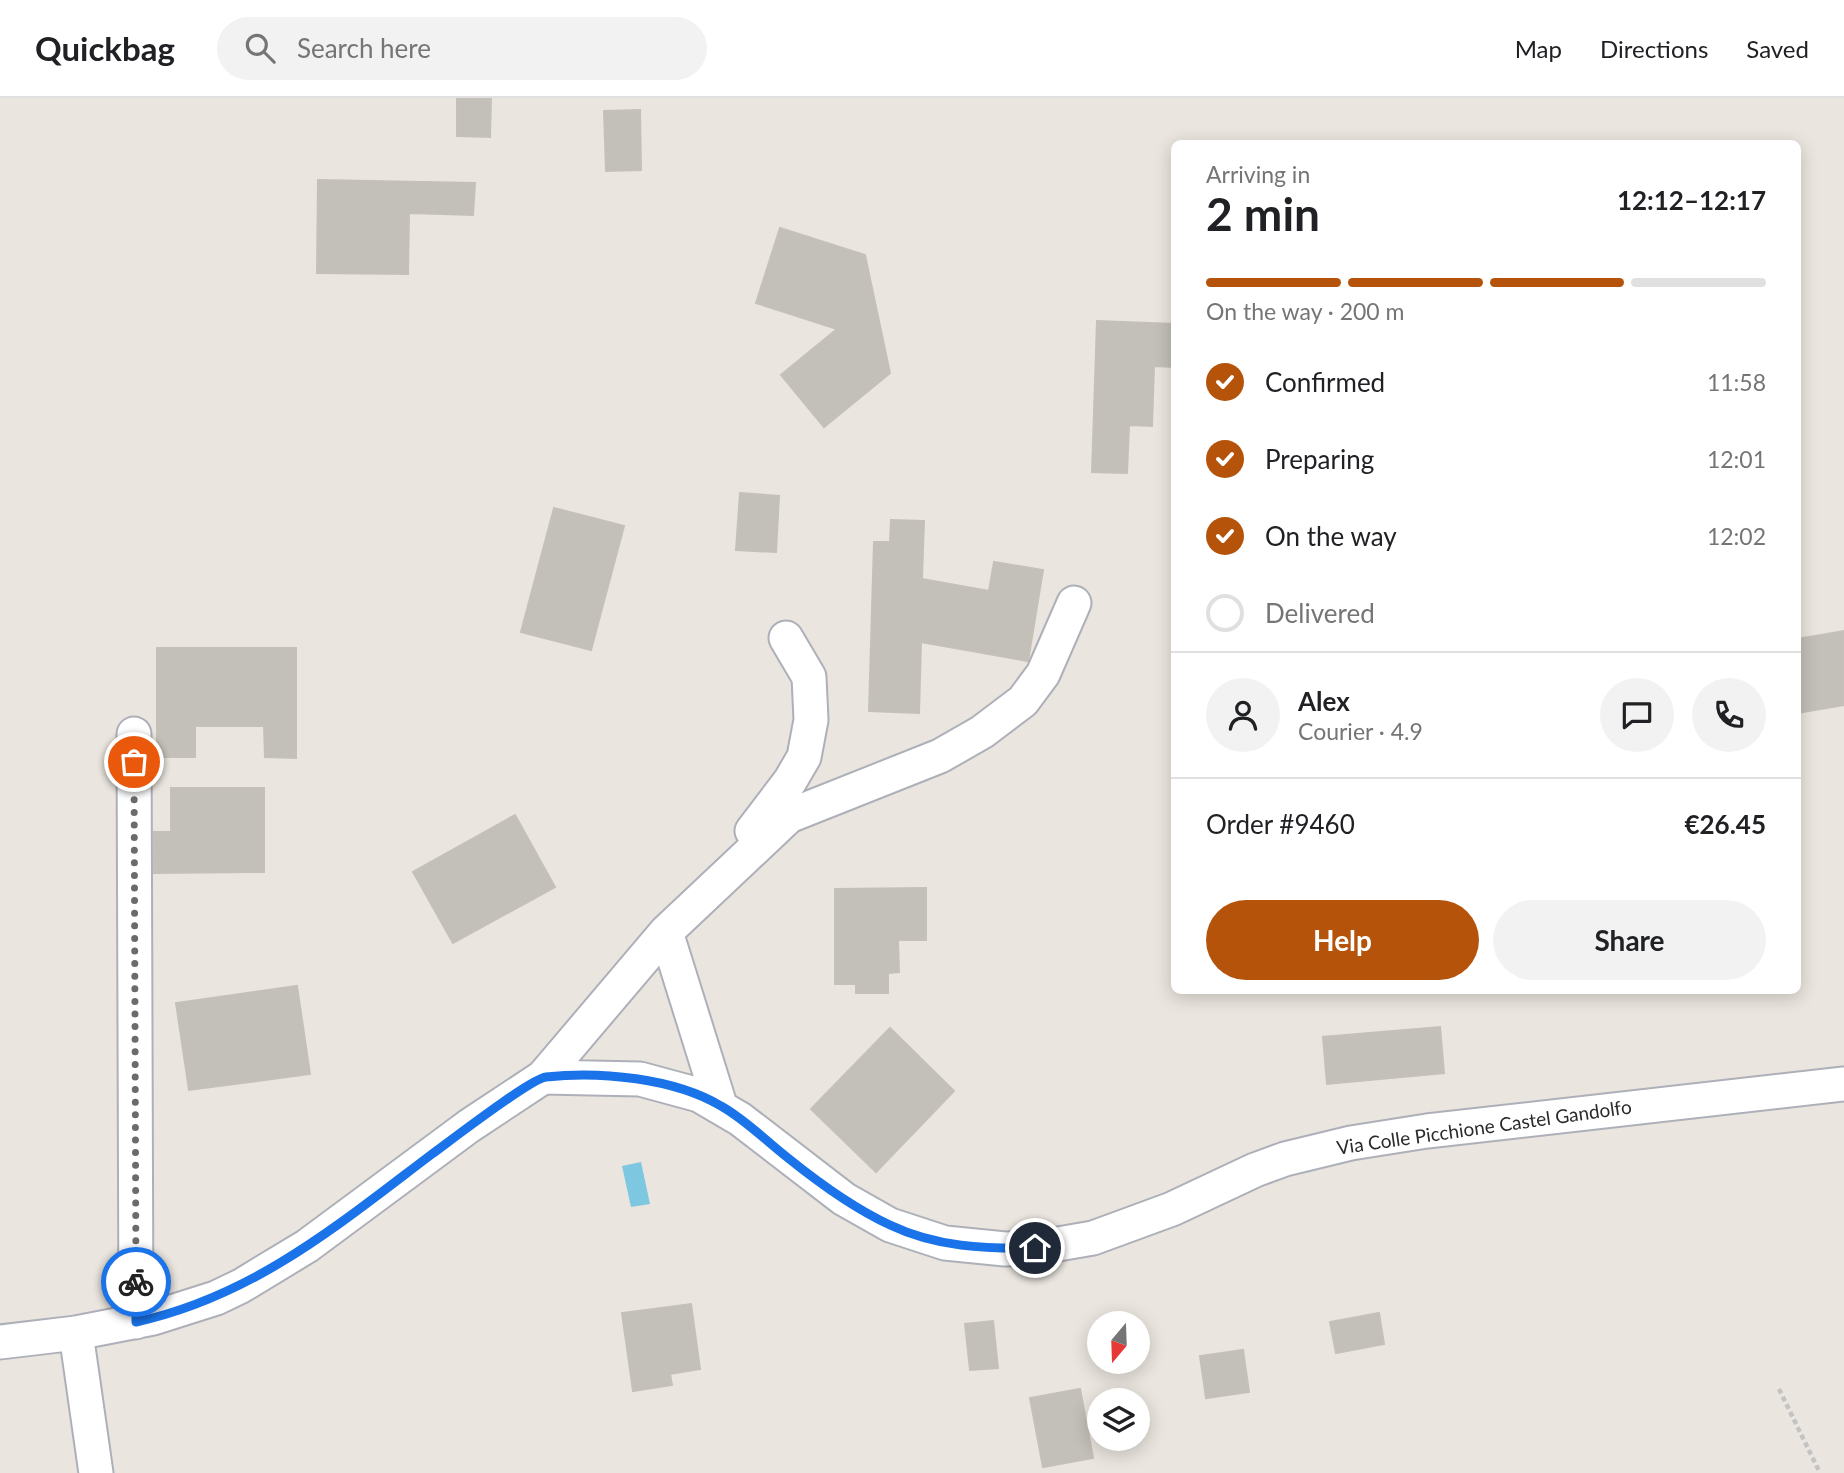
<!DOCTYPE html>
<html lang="en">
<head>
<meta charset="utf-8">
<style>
  :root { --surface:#fff; --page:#f2f2f2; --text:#202124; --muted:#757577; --line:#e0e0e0; --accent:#b45309 }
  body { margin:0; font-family:Lato,sans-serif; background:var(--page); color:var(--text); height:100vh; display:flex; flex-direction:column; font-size:26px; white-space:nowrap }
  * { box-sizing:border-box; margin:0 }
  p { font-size:23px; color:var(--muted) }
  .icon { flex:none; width:38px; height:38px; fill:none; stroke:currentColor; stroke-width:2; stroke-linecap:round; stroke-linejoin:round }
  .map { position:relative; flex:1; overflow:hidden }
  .drawer { position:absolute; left:1171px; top:42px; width:630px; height:854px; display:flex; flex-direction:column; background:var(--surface); border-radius:10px; box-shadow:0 4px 18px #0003 }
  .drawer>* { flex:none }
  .needle { width:46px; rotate:199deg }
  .fabs { position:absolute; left:1087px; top:1213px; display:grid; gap:14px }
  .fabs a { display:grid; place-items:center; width:63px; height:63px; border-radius:50%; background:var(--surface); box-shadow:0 4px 18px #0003; font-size:35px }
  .pin { position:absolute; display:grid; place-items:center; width:60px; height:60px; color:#fff; margin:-30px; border:4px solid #fff; border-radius:50%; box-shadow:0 2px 7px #0007 }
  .courier { position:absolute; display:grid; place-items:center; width:70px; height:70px; margin:-35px; border:5px solid #1a73e8; border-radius:50%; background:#fff; color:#222; box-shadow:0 2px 9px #0007 }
  .summary em { font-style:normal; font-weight:700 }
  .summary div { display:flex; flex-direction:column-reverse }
  .summary { display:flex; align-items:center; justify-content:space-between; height:119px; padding:0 35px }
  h1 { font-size:46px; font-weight:700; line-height:52px }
  .bar { display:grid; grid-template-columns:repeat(4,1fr); gap:10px 7px; align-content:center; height:84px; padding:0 35px }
  .bar i { height:9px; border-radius:5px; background:var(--line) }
  .bar .on { background:var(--accent) }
  .bar p { grid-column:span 4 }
  .line { display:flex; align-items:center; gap:18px; padding:0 35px; border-top:2px solid var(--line) }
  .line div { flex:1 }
  .round { display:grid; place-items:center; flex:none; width:74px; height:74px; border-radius:37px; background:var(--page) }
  ol { padding:0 35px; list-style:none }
  li { display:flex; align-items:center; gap:21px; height:77px }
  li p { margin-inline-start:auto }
  li .icon { padding:7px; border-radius:50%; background:var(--accent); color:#fff; stroke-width:4 }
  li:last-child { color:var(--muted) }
  li i { width:38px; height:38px; border:4px solid var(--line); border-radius:50% }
  .button { display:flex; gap:14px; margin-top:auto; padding:14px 35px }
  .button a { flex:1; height:80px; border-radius:42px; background:var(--accent); color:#fff; font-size:28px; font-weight:700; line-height:80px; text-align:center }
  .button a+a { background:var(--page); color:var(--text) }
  header { display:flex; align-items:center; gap:42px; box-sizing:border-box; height:98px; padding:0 35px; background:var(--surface); border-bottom:2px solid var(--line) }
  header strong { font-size:33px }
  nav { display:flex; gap:38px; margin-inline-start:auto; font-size:24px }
  .search { width:490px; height:63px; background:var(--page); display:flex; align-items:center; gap:18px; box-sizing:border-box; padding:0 24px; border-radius:38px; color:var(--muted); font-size:26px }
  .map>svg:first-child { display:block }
  .water { fill:#7dc7e0 }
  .building { fill:#c3bfb9; stroke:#c5c0b8; stroke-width:2 }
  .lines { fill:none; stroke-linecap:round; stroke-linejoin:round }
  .minor-casing { stroke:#aeb0b9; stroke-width:37 }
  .path { stroke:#c3c3c3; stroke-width:4.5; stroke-dasharray:5 3.5; stroke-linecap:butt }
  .minor { stroke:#fff; stroke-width:33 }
  .done { stroke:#6d6b69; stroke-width:7; stroke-dasharray:0 12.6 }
  .route { stroke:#1a73e8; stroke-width:9 }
  .labels { text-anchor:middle; stroke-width:5; stroke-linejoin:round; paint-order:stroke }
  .street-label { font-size:19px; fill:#2a2a2a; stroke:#fff }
</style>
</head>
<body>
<header>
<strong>Quickbag</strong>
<div class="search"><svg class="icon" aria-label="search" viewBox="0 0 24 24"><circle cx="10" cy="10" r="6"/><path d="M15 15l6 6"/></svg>Search here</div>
<nav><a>Map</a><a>Directions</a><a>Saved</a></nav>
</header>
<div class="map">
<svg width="1844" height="1375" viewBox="0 0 1844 1375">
  <rect width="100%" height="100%" fill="#eae5de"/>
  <path class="water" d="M641,1064L650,1106L631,1109L622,1068Z"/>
  <path class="building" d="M457,0H491L490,39L457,38Z
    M640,12L641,72L606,73L604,13Z
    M318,82L475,85L473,117L409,115L408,176L317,175Z
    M780,130L865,157L890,275L824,329L781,277L837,231L756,205Z
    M1097,223L1174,226V269L1154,268L1152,328L1129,327L1127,375L1092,374Z
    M740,395L779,398L776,454L736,452Z
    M554,410L624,428L591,552L521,534Z
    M891,422L924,423L922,481L989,493L994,464L1043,472L1028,563L921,544L919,615L869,613L874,444H890Z
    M1844,533V607L1797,615V541Z
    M157,550H296V660L265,659L264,628H195V659H157Z
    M171,690H264V774L154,775V734H171Z
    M515,717L555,789L453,845L413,774Z
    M926,790V842H898L899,874L888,875V895H856V886H835V791Z
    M297,888L310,976L189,992L176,905Z
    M1440,929L1444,975L1327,986L1323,939Z
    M890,930L954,993L876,1074L811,1011Z
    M691,1206L700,1271L670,1276L672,1287L633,1293L622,1215Z
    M1379,1215L1384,1246L1336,1255L1330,1224Z
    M993,1223L998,1270L970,1272L965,1226Z
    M1243,1252L1249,1294L1206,1300L1200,1258Z
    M1080,1291L1093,1360L1043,1369L1030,1300Z"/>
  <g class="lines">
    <defs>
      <path id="minor" d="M134,636L136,1224
        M752,733L790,683L804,659L811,622L809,579L786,540
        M666,834L720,1007
        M543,979L666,834L789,718L940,658L982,634L1023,603L1043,576L1074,505
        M76,1235L96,1375
        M0,1244L76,1235L153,1220L216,1200L241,1188L307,1148L469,1028L543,979L640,981L699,997L740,1021L844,1101L890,1127L945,1145L1005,1151L1035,1150L1093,1140L1172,1111L1255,1072L1285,1061L1351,1045L1427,1033L1844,986"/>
    </defs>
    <use href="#minor" class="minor-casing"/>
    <path class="path" d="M1779,1291L1820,1375"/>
    <use href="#minor" class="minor"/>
  </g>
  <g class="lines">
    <path class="done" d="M134,664L136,1184"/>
    <path class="route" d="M136,1184V1224C254,1198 338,1127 432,1056C450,1043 530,981 546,979C600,973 674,980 721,1008C746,1022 766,1043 788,1060C819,1085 853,1110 890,1127C936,1149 985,1151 1035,1150"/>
  </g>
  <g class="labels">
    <g class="street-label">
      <text transform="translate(1484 1029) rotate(-8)" y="7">Via Colle Picchione Castel Gandolfo</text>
    </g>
  </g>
</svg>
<div class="fabs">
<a><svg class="needle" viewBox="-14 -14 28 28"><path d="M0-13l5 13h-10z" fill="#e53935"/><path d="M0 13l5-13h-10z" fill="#757577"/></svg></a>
<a><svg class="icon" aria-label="layers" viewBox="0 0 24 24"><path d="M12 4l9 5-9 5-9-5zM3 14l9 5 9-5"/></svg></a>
</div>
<div class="pin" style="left:134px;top:664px;background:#ea580c"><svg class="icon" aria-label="bag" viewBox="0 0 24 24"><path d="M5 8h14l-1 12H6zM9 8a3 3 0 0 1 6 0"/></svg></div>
<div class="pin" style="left:1035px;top:1150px;background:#1f2937"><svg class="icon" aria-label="home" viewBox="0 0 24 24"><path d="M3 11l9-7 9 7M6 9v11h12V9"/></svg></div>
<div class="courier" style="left:136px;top:1184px"><svg class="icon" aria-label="bike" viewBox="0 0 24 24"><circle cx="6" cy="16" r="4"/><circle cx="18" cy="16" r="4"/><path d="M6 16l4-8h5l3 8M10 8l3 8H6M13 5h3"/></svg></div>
<section class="drawer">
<div class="summary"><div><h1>2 min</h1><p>Arriving in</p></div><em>12:12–12:17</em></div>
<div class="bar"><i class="on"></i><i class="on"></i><i class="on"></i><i></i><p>On the way · 200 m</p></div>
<ol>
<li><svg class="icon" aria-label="check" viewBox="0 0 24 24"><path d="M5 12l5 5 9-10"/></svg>Confirmed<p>11:58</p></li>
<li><svg class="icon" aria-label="check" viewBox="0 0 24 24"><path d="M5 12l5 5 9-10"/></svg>Preparing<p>12:01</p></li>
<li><svg class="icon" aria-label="check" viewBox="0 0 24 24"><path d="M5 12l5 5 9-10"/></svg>On the way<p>12:02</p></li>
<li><i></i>Delivered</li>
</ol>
<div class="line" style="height:126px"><a class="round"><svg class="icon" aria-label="person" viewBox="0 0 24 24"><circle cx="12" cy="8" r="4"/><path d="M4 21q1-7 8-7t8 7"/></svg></a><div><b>Alex</b><p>Courier · 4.9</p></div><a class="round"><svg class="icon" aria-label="chat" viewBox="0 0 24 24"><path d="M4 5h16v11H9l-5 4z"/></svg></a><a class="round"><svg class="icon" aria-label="phone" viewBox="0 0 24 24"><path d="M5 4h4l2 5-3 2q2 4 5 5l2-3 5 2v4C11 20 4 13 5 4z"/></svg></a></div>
<div class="line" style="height:91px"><div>Order #9460</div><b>€26.45</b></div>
<div class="button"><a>Help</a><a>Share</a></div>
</section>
</div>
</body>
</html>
